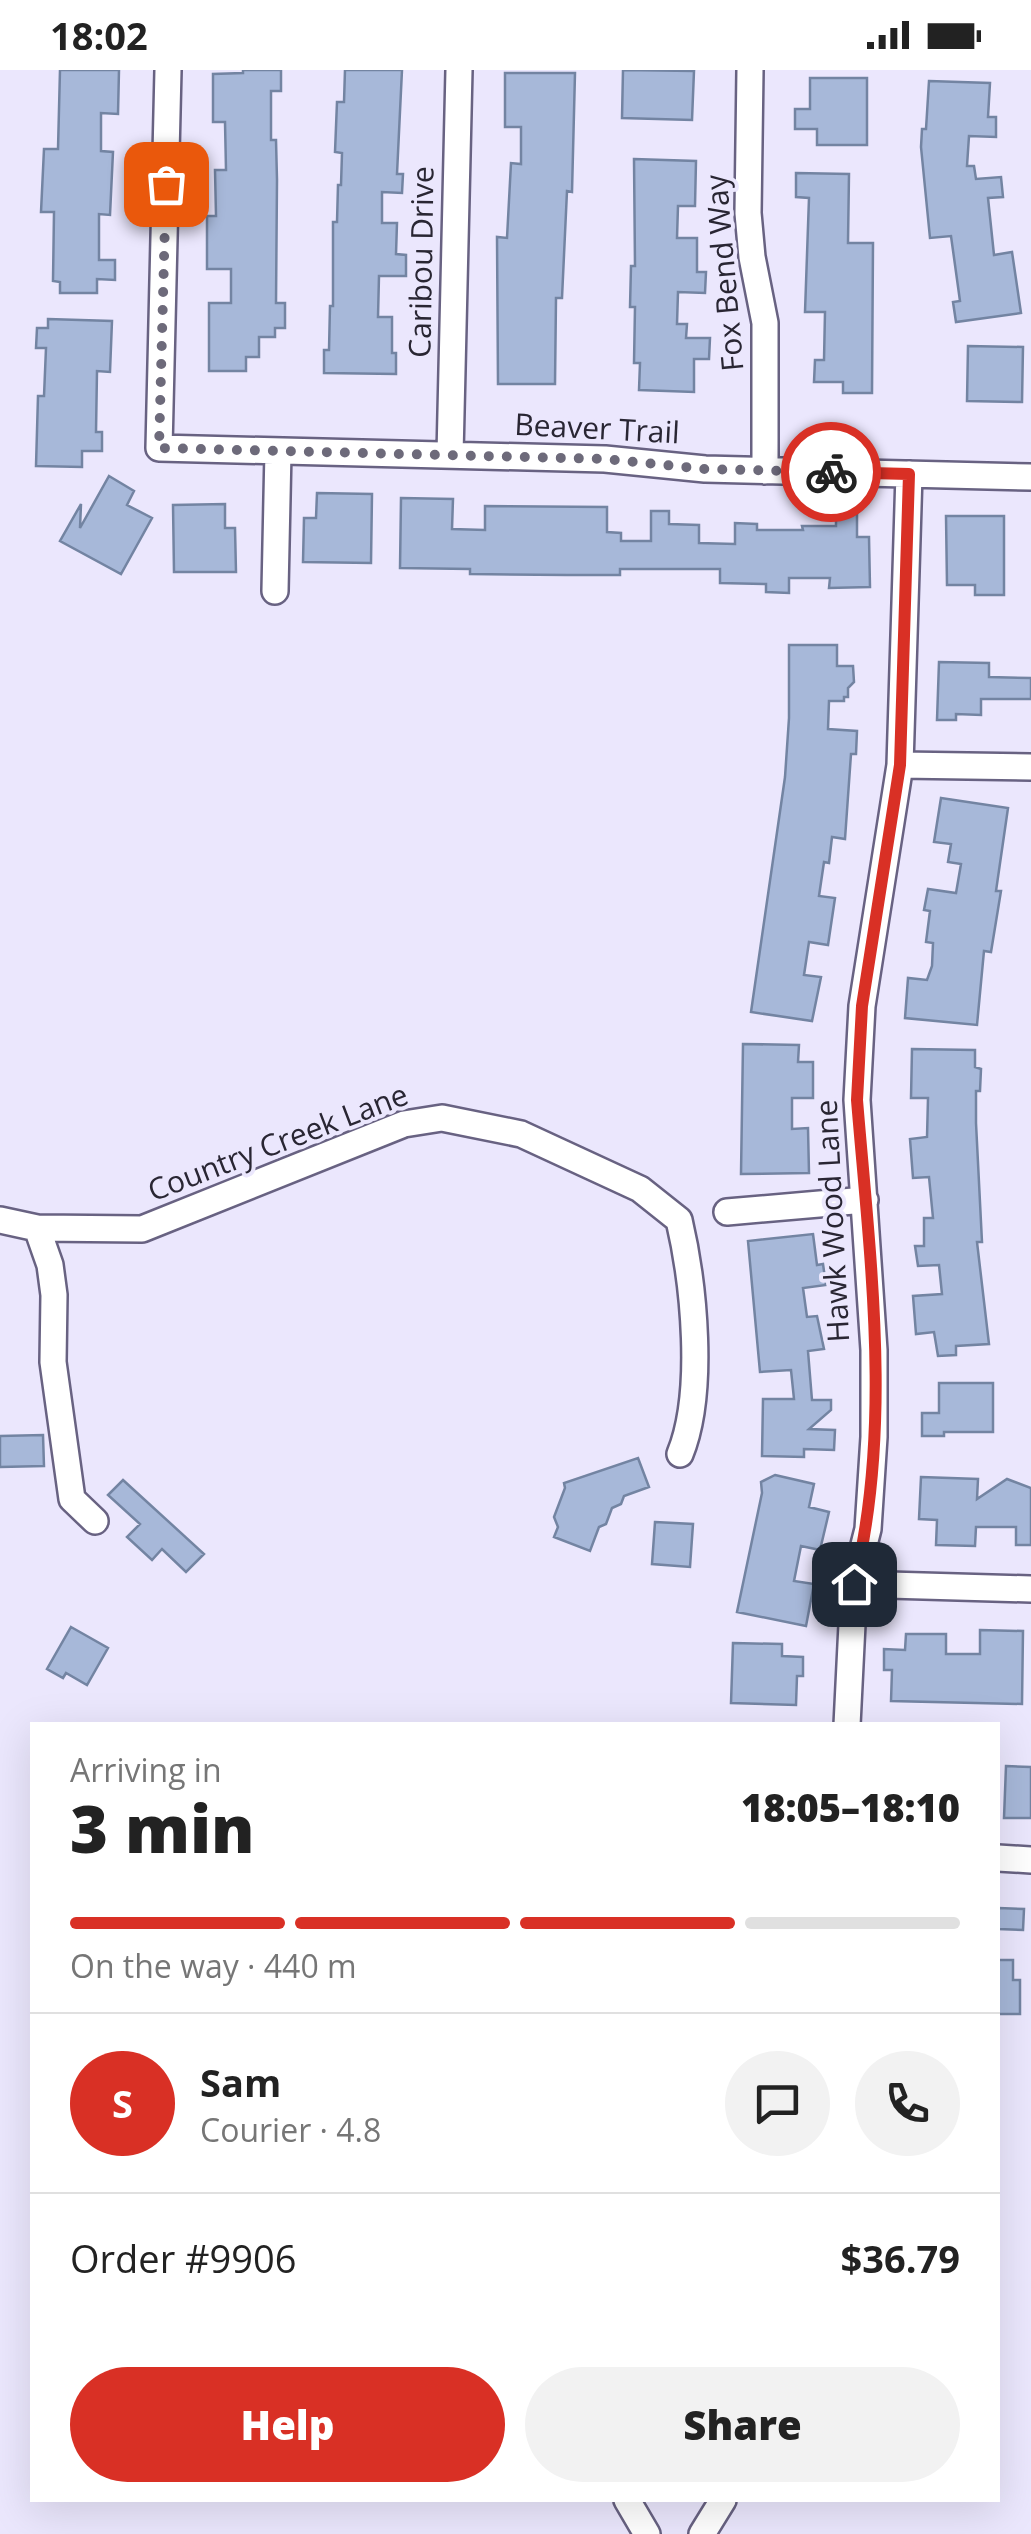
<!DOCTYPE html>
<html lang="en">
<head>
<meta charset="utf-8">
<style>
  :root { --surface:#fff; --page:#f2f2f2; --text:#222; --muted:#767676; --line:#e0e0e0; --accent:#d93025 }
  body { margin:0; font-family:"Open Sans",sans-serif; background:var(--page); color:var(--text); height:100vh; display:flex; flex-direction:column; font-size:38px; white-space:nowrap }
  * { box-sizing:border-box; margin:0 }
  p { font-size:32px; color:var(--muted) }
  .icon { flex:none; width:55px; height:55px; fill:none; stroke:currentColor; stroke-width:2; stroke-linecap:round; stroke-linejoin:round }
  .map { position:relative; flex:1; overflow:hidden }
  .details { position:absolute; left:30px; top:1652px; width:970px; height:780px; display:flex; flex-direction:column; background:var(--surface); border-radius:0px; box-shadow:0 10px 40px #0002 }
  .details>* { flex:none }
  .pin { position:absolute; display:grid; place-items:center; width:85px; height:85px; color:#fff; margin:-42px; border-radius:20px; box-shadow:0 5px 15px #0006 }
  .courier { position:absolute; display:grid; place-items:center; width:100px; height:100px; margin:-50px; border:8px solid #d93025; border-radius:50%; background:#fff; color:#222; box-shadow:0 2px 12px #0007 }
  .summary em { font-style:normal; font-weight:800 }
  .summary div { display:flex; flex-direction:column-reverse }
  .summary { display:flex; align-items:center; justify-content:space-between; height:170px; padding:0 40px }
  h1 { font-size:65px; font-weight:800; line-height:75px }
  .bar { display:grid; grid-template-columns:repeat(4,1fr); gap:15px 10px; align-content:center; height:120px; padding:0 40px }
  .bar i { height:12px; border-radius:8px; background:var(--line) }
  .bar .selected { background:var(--accent) }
  .bar p { grid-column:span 4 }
  .line { display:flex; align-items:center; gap:25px; padding:0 40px; border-top:2px solid var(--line) }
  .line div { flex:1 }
  .round { display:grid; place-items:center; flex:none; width:105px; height:105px; border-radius:52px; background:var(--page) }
  .cta { display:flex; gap:20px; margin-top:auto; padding:20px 40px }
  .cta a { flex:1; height:115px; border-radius:60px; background:var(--accent); color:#fff; font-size:40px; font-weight:800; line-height:115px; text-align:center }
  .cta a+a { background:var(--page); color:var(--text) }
  .status { display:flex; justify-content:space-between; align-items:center; height:70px; padding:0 50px; background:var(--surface); direction:ltr }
  .status svg { height:28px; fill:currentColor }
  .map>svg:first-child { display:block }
  .building { fill:#a7b8d9; stroke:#7384a2; stroke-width:2.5 }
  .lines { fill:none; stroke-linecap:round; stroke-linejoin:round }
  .minor-casing { stroke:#686282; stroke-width:30 }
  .minor { stroke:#fff; stroke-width:25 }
  .done { stroke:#6d6a7a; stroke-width:10; stroke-dasharray:0 18 }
  .route { stroke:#d93025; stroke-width:12 }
  .labels { text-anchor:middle; stroke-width:8; stroke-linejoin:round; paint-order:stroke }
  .street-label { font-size:30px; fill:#292633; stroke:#ebe7fd }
</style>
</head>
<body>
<div class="status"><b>18:02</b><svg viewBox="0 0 49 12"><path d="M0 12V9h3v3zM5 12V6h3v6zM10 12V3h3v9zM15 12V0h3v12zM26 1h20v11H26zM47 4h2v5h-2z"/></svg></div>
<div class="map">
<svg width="1031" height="2464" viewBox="0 0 1031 2464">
  <rect width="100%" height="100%" fill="#ebe7fd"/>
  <path class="building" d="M60,0H119L118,44L101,43V81L113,82L110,145L99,144V190H115V210L97,209V223H60V212L53,211L54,142H41L44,79H58Z
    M243,0H281V21H271V70H276L277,110L276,233H285V258H275V267H259V287H246V301H209V233H231V199H207V146H216L215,100H226L225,52H213V4L243,3Z
    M345,0H402L397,104H403L402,123L382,122V153H397L396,184L406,185V206H379L378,247H392V283H396V304L324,303V280H329L330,236H333V152H337L338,115H341L342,83L335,82L337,32H344Z
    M623,0L694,1L692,50L622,48Z
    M505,3H575L572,122L567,121L562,228H556L555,314H498L497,167L507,168L511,93L521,94V57H505Z
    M810,8H867V75H817V59H795V39H810Z
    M929,11L990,13L988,47H996V67L969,66L967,96H974L976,109L1001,107L1003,127L988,128L994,185L1012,182L1021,243L956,252L953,232L960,231L951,166L930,168L921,77L922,59H926Z
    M634,89L696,91L695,136H678L677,168H697V202H706L705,223L678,222L677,254H687L686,268H710L709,289H694V322L639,320L640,293H634L635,237H630L631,196H635Z
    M796,103L849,104L848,173H873L872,323H843V312H814L815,290H824L825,242H805L809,128L796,127Z
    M48,249L112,251L110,302L97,301L96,362H102V381H82V397L36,396L38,326H44L46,278H36L37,258H48Z
    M968,276L1023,277L1022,332L967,331Z
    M109,406L134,421L127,435L152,448L121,504L60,471L81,434L80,458Z
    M317,423L372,424L371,493L303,492L304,448H316Z
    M401,428L453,429L452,459L485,460V436L607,437V462L621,463V471H651V441H669V454L699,455V473L735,474V453L757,454V460H803L802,456H836V443H857V467H869L870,517L829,518L830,508H789V523L766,522V514L720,513V499H620V505H567L470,504V499L400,498Z
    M225,434V458H235L236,502H174L173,435Z
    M946,446H1004V525H975V515H947Z
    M789,575H837V596H853L854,612L848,618V627H844V631H829L828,659L857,661L856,684H851L845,769L832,767L829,793L824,792L819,826L835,828L828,875L809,872L804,905L821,907L812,951L751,942L785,707L789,648Z
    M939,592L989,593V607L1031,608V629H981V645L956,644V650H937Z
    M941,728L1008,738L996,821H1001L991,882L984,881L977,955L905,948L908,908L927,910L932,896L933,873L926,872L930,841L924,840L928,819L956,823L961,794L948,792L951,774L934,772Z
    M743,974L799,975L798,992H813V1028H792V1059L808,1058L809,1103L741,1104Z
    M912,979L975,980V997L981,999L980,1021H976V1053L982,1172H977L989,1274L956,1276V1285L938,1286L934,1262L916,1264L913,1226L942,1224L939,1195L918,1196L915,1176H924V1148H933L929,1107L913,1108L910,1069L927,1067L928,1028H911Z
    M813,1164L817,1195L823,1194L826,1215L803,1218L807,1247L817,1246L824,1279L808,1281L812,1330H831V1340L809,1359L835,1360L834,1380L804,1379V1387L762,1386L763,1329H794L791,1300L760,1302L748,1171Z
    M939,1313H993V1362H944V1366H922V1343H939Z
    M43,1365L44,1396L0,1397V1366Z
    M638,1388L649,1417L624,1426L621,1434L612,1438L606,1454L599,1457L590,1481L554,1467L558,1457L554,1447L565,1418L564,1413Z
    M775,1405L814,1414L809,1437L829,1442L820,1480L801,1476L794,1511L814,1514L806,1556L737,1542L762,1423L761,1412Z
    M921,1407L978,1409L977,1429L1007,1409L1031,1418V1475H1016V1457H976L975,1476L936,1475L937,1450L919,1449Z
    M123,1410L204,1484L186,1502L162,1479L152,1490L127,1467L140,1454L108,1425Z
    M655,1452L693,1454L690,1497L652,1494Z
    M71,1557L108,1578L87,1615L66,1603L63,1608L47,1599Z
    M980,1560L1023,1561L1022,1634L891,1631L892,1600H884V1579L905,1580L906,1564H946V1584H980Z
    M733,1573L782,1574V1586L803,1587V1606H797L796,1635L731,1633Z
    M1006,1696L1031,1697V1748H1004Z
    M998,1838L1024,1839L1023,1860L998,1859Z
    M998,1890H1013V1910H1020V1944H998Z"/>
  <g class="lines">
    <defs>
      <path id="minor" d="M168,0L159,378L605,389L705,399L1031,407
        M750,0L748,143L752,187L765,253V401
        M450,385L459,0
        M275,521L278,381
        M900,695L1031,697
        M727,1142L865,1130
        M0,1150L37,1158L142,1159L404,1054L442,1048L521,1064L640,1119L679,1150C694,1214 705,1323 680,1384
        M37,1158L50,1195L54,1225L53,1292L72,1429L95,1451
        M854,1514L1031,1519
        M847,1655L854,1514L868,1459L874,1367V1280L857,1030L862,936L900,695L909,404
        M998,1788L1031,1790
        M627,2430L647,2464
        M702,2464L723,2430"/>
    </defs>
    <use href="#minor" class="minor-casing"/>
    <use href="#minor" class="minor"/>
  </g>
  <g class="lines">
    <path class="done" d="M166,114L159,378L605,389L705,399L831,402"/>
    <path class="route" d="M831,402L909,404L900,695L862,936L857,1030C870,1189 893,1358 854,1514"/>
  </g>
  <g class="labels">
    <g class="street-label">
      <text transform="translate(422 192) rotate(-89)" y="10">Caribou Drive</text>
      <text transform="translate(725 203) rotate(-95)" y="10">Fox Bend Way</text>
      <text transform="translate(597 359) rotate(3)" y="10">Beaver Trail</text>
      <text transform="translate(278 1073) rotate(-21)" y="10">Country Creek Lane</text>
      <text transform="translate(833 1151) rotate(-93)" y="10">Hawk Wood Lane</text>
    </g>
  </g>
</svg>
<div class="pin" style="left:166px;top:114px;background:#ea580c"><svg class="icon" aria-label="bag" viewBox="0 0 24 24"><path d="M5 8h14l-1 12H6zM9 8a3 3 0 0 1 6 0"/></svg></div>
<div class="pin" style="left:854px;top:1514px;background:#1f2937"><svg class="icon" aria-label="home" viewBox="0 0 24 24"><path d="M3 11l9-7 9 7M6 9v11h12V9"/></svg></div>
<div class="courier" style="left:831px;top:402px"><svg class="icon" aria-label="bike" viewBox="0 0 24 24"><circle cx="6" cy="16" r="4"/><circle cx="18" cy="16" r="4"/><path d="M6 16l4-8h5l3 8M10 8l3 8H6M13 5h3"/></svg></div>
<section class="details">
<div class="summary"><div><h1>3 min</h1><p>Arriving in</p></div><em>18:05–18:10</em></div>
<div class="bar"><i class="selected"></i><i class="selected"></i><i class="selected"></i><i></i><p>On the way · 440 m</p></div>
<div class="line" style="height:180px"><b class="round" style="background:var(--accent);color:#fff">S</b><div><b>Sam</b><p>Courier · 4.8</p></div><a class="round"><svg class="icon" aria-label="chat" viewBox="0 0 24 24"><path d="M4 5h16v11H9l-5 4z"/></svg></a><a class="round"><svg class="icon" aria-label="phone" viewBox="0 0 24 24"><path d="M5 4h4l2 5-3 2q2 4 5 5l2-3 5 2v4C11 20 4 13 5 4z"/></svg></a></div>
<div class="line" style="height:130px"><div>Order #9906</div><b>$36.79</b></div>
<div class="cta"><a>Help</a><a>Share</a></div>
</section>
</div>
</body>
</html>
